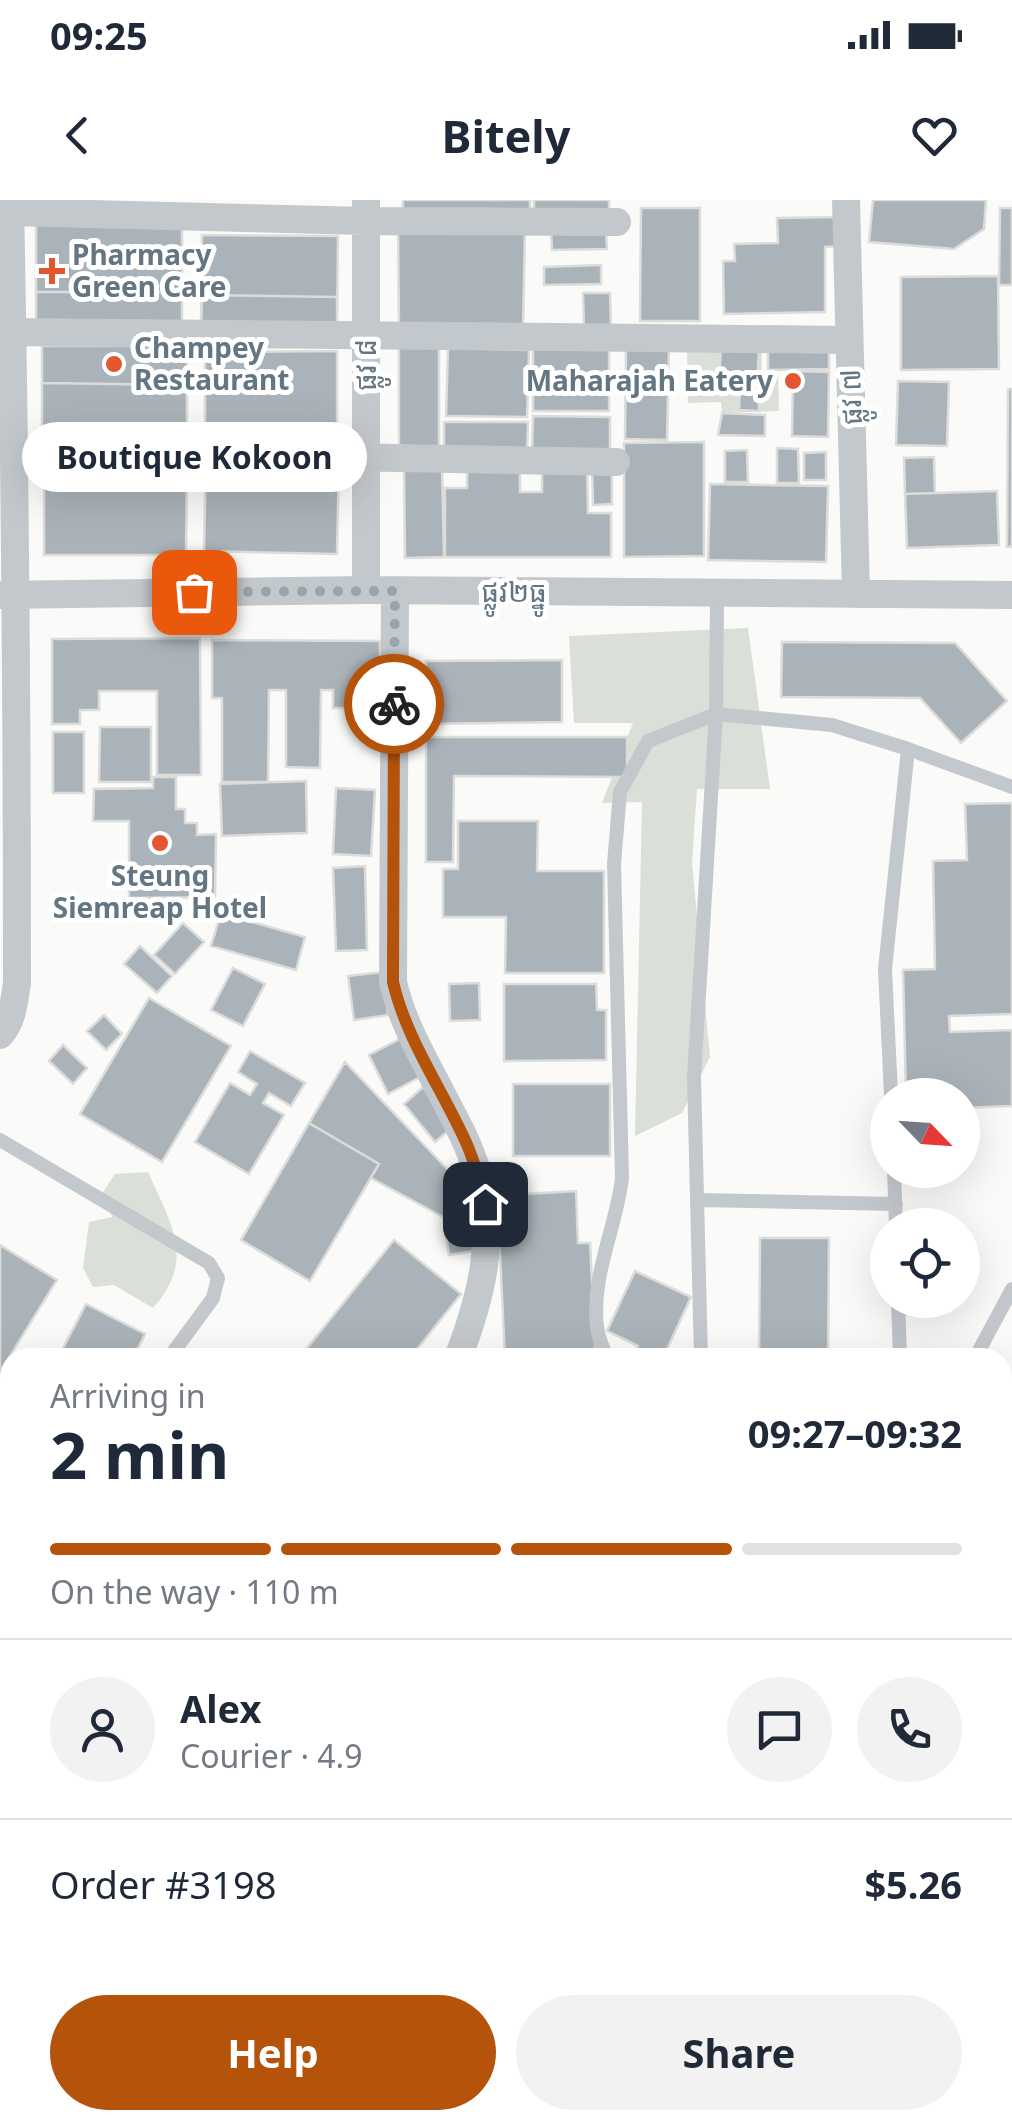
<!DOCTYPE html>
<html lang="en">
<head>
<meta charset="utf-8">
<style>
  :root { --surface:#fff; --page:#f2f2f3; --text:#1f2937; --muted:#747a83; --line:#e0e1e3; --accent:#b45309 }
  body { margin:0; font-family:"Noto Sans","Noto Sans Khmer",sans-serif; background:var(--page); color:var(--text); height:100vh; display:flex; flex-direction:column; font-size:38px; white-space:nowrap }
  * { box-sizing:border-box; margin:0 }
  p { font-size:32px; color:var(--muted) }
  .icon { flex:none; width:55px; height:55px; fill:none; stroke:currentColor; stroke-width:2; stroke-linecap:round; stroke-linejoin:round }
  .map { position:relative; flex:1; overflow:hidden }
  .panel { position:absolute; left:0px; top:1148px; width:1012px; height:782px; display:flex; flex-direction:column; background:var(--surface); border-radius:30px 30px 0 0; box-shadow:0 10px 40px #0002 }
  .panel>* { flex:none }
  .needle { width:65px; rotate:115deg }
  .fabs { position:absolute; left:870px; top:878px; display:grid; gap:20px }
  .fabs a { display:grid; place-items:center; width:110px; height:110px; border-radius:50%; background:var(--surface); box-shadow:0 10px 40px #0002; font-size:50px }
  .pin { position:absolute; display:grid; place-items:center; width:85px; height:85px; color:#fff; margin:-42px; border-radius:20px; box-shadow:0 5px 15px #0006 }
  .courier { position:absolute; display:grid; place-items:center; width:100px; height:100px; margin:-50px; border:8px solid #b45309; border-radius:50%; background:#fff; color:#222; box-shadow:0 2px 12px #0007 }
  .bubble { position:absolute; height:70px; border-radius:35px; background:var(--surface); box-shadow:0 10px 40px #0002; font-size:32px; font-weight:700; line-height:70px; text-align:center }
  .summary em { font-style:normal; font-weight:700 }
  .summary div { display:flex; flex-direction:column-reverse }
  .summary { display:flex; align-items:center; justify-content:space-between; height:170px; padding:0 50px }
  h1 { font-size:65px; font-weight:700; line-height:75px }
  .bar { display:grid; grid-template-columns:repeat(4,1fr); gap:15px 10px; align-content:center; height:120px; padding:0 50px }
  .bar i { height:12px; border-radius:8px; background:var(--line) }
  .bar .active { background:var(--accent) }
  .bar p { grid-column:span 4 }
  .line { display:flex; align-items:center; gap:25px; padding:0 50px; border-top:2px solid var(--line) }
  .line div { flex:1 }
  .round { display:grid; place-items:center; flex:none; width:105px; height:105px; border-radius:52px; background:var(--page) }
  .cta { display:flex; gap:20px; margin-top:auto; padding:20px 50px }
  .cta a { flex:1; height:115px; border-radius:60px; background:var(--accent); color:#fff; font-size:40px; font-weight:700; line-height:115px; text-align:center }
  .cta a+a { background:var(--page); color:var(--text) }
  .status { display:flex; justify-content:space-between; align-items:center; height:70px; padding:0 50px; background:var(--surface); direction:ltr }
  .status svg { height:28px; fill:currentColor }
  header { display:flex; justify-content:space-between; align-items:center; height:130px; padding:0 50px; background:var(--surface); font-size:45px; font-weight:700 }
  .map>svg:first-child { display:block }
  .green { fill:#dadfd7 }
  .water { fill:#bbc7cb }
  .building { fill:#aab3b9; stroke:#dcdcda; stroke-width:2.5 }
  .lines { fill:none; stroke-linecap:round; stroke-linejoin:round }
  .secondary-casing { stroke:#b3babf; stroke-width:44 }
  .lane { stroke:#c3c8cc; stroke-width:14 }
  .street { stroke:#c3c8cc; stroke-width:28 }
  .secondary { stroke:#fff; stroke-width:40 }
  .done { stroke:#99a4ac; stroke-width:10; stroke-dasharray:0 18 }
  .route { stroke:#b45309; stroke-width:12 }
  .poi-dot { fill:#e4572e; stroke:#fff; stroke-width:4 }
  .labels { text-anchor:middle; stroke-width:10; stroke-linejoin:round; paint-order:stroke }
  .poi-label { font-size:28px; font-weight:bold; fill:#657683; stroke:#fff; text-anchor:start }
  .street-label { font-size:28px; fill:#657683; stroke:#fff }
</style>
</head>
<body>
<div class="status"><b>09:25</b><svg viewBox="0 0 49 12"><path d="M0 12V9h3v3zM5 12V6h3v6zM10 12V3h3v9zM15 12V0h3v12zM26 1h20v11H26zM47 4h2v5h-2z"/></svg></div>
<header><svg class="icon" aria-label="back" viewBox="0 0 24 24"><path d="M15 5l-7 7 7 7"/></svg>Bitely<svg class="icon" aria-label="heart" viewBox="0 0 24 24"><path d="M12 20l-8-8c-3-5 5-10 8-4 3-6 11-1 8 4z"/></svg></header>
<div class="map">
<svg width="1012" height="1928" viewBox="0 0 1012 1928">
  <rect width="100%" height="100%" fill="#fafaf8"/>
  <path class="green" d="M761,142L762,174H778L779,211L722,213L721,202L688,203L687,143Z
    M748,428L770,589H697L692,662L710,857L682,913L635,936L642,602L602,603L633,523H574L569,436Z
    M148,972C170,1022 197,1059 153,1108L114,1085L93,1087L83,1068L89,1022L112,1017L103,992L115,974Z
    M10,1345V1446L0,1441V1357Z
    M0,1543L10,1553V1652L0,1641Z
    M0,1793L10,1809V1920H98L105,1928H10L0,1913Z
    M167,1920H309L315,1928H173Z
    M342,1920H440L448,1928H348Z"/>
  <path class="water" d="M0,1641L10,1652V1809L0,1793Z"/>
  <path class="building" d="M403,0H530V18H403Z
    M534,0H609V16H534Z
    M873,0H986L984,29L954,49L869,42Z
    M641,8H700V121H640Z
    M1000,8H1012V85H999Z
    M842,17V46L825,47V112L724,114L723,61H735L734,44L778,43L777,18Z
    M182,23V124H36V24Z
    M398,27L525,28L523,129L399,128Z
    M606,29L607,49L552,50L551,31Z
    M202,35L338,36L337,129L201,128Z
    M601,65V84L544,85V67Z
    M998,76L999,169L901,170V77Z
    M36,92H182V124H36Z
    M583,93H610L611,127H584Z
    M202,95L337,97V129L201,128Z
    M829,144V169L768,170V145Z
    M42,146H187V244H42Z
    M42,146H187V185L42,183Z
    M399,146H439V251H399Z
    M721,147L759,149L757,183L719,182Z
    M448,148L529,150L527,217L446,216Z
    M609,148V211H533V149Z
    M626,148L669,149L667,240L625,239Z
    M337,151V247H205V152Z
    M793,171L829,172L828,237L792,236Z
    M898,181L949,182L947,246L896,245Z
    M740,189H759V211L739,210Z
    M1008,189H1012V347H1007Z
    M722,213L765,215V236L718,235Z
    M533,216L610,217V253H532Z
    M444,222H528L527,252H444Z
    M704,242V356L624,357V243Z
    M777,248L798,249L799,283H777Z
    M747,250L748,282H725V251Z
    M826,252V280H804V253Z
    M206,257L339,259L337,354L204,351Z
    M934,257L935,293L905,294L904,258Z
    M44,264H187L186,355H44Z
    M467,264H520V292H542V264H587L588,313H611V357H445V288H467Z
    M442,265L444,357L405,358L404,266Z
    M592,266H612V304L593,305Z
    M710,284L828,286L826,362L708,360Z
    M997,291L999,345L907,348L905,294Z
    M200,438L201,575H157V491H99V510H80V524H52V439Z
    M212,440L380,441V507H374V521H352V508H333V490H321L320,568L286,567V490H269L268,582H222V498H212Z
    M782,442L955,443L1007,501L961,543L920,498L781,497Z
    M562,460V522L427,524L426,461Z
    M100,527H151V582H99Z
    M53,532H84V593H53Z
    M426,537H627V577L454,576L453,662H426Z
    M153,577H176V609H185V623H197V635L216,634L215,697L129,698V621H93L94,589L153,588Z
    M306,581L307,633L222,636L220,584Z
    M336,588L375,590L371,656L333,654Z
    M1012,603V814L949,816L950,832L1012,830V906L962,908V895H906L903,770L935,769L933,661L967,660L965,604Z
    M458,621H538L537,671H604V773H505L506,717H443V669H458Z
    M365,666L367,750L336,751L333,668Z
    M221,713L305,737L296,770L211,746Z
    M183,723L204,742L175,774L154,755Z
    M140,746L172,776L157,793L124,764Z
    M233,768L265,784L243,826L211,810Z
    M383,772L388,815L354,820L348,776Z
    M479,783L480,820L450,821L449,784Z
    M504,784H596L597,810H606V860L504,861Z
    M149,798L231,846L162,962L80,914Z
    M104,815L122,834L106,850L87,831Z
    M402,838L422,876L388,894L369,855Z
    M63,845L87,868L73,884L49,861Z
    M250,851L305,883L291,906L269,893L263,903L284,915L249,974L195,942L230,883L250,895L257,884L238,872Z
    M345,862L471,994L479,1050L449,1055L443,1017L371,978L379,964L309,923Z
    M513,884H610V956H513Z
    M423,887L455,925L435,942L404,904Z
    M309,923L379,964L310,1081L241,1040Z
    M576,991L578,1043H590L596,1158H505L498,1013L525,1012L524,994Z
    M760,1038H829L828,1158H759Z
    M394,1040L461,1094L410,1158H299Z
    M0,1045L57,1080L0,1172Z
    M635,1071L691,1097L663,1158H643L635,1154L638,1146L607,1131Z
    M86,1104L145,1134L133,1158H58Z
    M1012,1294V1344L1011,1345L1002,1340V1307Z
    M1012,1557V1712L1002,1706V1571Z
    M1002,1730L1012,1736V1791L1002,1805Z
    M1002,1893L1012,1899V1928H780L769,1920H1002Z
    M574,1920H618L612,1928H586Z"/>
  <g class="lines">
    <defs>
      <path id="secondary" d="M0,1519L10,1528
        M337,1920L343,1928"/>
    </defs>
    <use href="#secondary" class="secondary-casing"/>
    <path class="lane" d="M891,895L885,769L908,549
      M0,940L209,1063L218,1078L213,1098L169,1158
      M894,970L896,1025
      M697,1000L896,1004
      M898,1100L900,1158
      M607,1158C603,1148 598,1137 597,1127C591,1075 616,1029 622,978L614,664L620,592L648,541L716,514L832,525L908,549L1012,587
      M701,1158L694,877L716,514L717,393
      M975,1158L1012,1089
      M0,1357L10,1345
      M1002,1420L1012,1427"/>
    <path class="street" d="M846,0L856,394
      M11,12L366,21L617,22
      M12,132C291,136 570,135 849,140
      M12,251L616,262
      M366,390V0
      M395,391L393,782C401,818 418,848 435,881C450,910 467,939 477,971C498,1034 481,1098 458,1158
      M0,395L366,390L1012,395
      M0,835C13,821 14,801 17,783C17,522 15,261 10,0
      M1002,1485L1012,1471
      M1002,1839L1012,1826
      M684,1928L690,1920"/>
    <use href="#secondary" class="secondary"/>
  </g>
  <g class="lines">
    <path class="done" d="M194,392L395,391L394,504"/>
    <path class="route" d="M394,504L393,782C406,838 440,886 464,938C474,959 480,981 485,1004"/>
  </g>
  <g class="poi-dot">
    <path d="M47 56h10v10h10v10h-10v10h-10v-10h-10v-10h10z"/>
    <circle cx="114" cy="164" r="10"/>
    <circle cx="793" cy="181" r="10"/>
    <circle cx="160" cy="643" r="10"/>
  </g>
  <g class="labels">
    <g class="poi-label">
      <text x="72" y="65">Pharmacy<tspan x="72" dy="32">Green Care</tspan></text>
      <text x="134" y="158">Champey<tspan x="134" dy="32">Restaurant</tspan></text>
      <text x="773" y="191" text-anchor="end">Maharajah Eatery</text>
      <text x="160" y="686" text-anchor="middle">Steung<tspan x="160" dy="32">Siemreap Hotel</tspan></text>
    </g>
    <g class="street-label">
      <text transform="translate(366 165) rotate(-90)" y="10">ផ្លូវ ៨</text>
      <text transform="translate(851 197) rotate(-92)" y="10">ផ្លូវ ៧</text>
      <text x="514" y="402">ផ្លូវ២ធ្នូ</text>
    </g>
  </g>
</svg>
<div class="fabs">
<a><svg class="needle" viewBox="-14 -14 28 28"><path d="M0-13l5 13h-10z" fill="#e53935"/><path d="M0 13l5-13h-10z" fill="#747a83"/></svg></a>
<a><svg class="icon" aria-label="locate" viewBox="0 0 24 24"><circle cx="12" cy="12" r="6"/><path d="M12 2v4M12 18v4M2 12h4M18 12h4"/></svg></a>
</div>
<div class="pin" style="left:194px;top:392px;background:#ea580c"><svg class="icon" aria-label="bag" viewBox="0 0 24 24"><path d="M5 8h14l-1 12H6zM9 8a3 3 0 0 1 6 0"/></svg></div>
<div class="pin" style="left:485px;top:1004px;background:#1f2937"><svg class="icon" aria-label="home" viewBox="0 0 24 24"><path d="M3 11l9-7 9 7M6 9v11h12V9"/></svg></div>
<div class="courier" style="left:394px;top:504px"><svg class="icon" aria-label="bike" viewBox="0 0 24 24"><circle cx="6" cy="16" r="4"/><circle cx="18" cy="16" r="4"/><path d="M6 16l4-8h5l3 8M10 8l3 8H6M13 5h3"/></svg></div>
<div class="bubble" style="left:22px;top:222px;width:345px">Boutique Kokoon</div>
<section class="panel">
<div class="summary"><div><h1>2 min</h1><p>Arriving in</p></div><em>09:27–09:32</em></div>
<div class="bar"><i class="active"></i><i class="active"></i><i class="active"></i><i></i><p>On the way · 110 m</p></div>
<div class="line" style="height:180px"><a class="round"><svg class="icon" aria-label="person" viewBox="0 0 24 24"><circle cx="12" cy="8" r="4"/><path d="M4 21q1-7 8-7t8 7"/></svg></a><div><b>Alex</b><p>Courier · 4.9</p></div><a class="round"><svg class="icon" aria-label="chat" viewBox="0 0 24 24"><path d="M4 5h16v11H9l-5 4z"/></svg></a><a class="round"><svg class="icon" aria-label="phone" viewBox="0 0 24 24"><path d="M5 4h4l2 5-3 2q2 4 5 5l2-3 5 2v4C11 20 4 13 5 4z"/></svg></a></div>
<div class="line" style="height:130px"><div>Order #3198</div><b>$5.26</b></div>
<div class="cta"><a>Help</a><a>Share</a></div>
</section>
</div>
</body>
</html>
